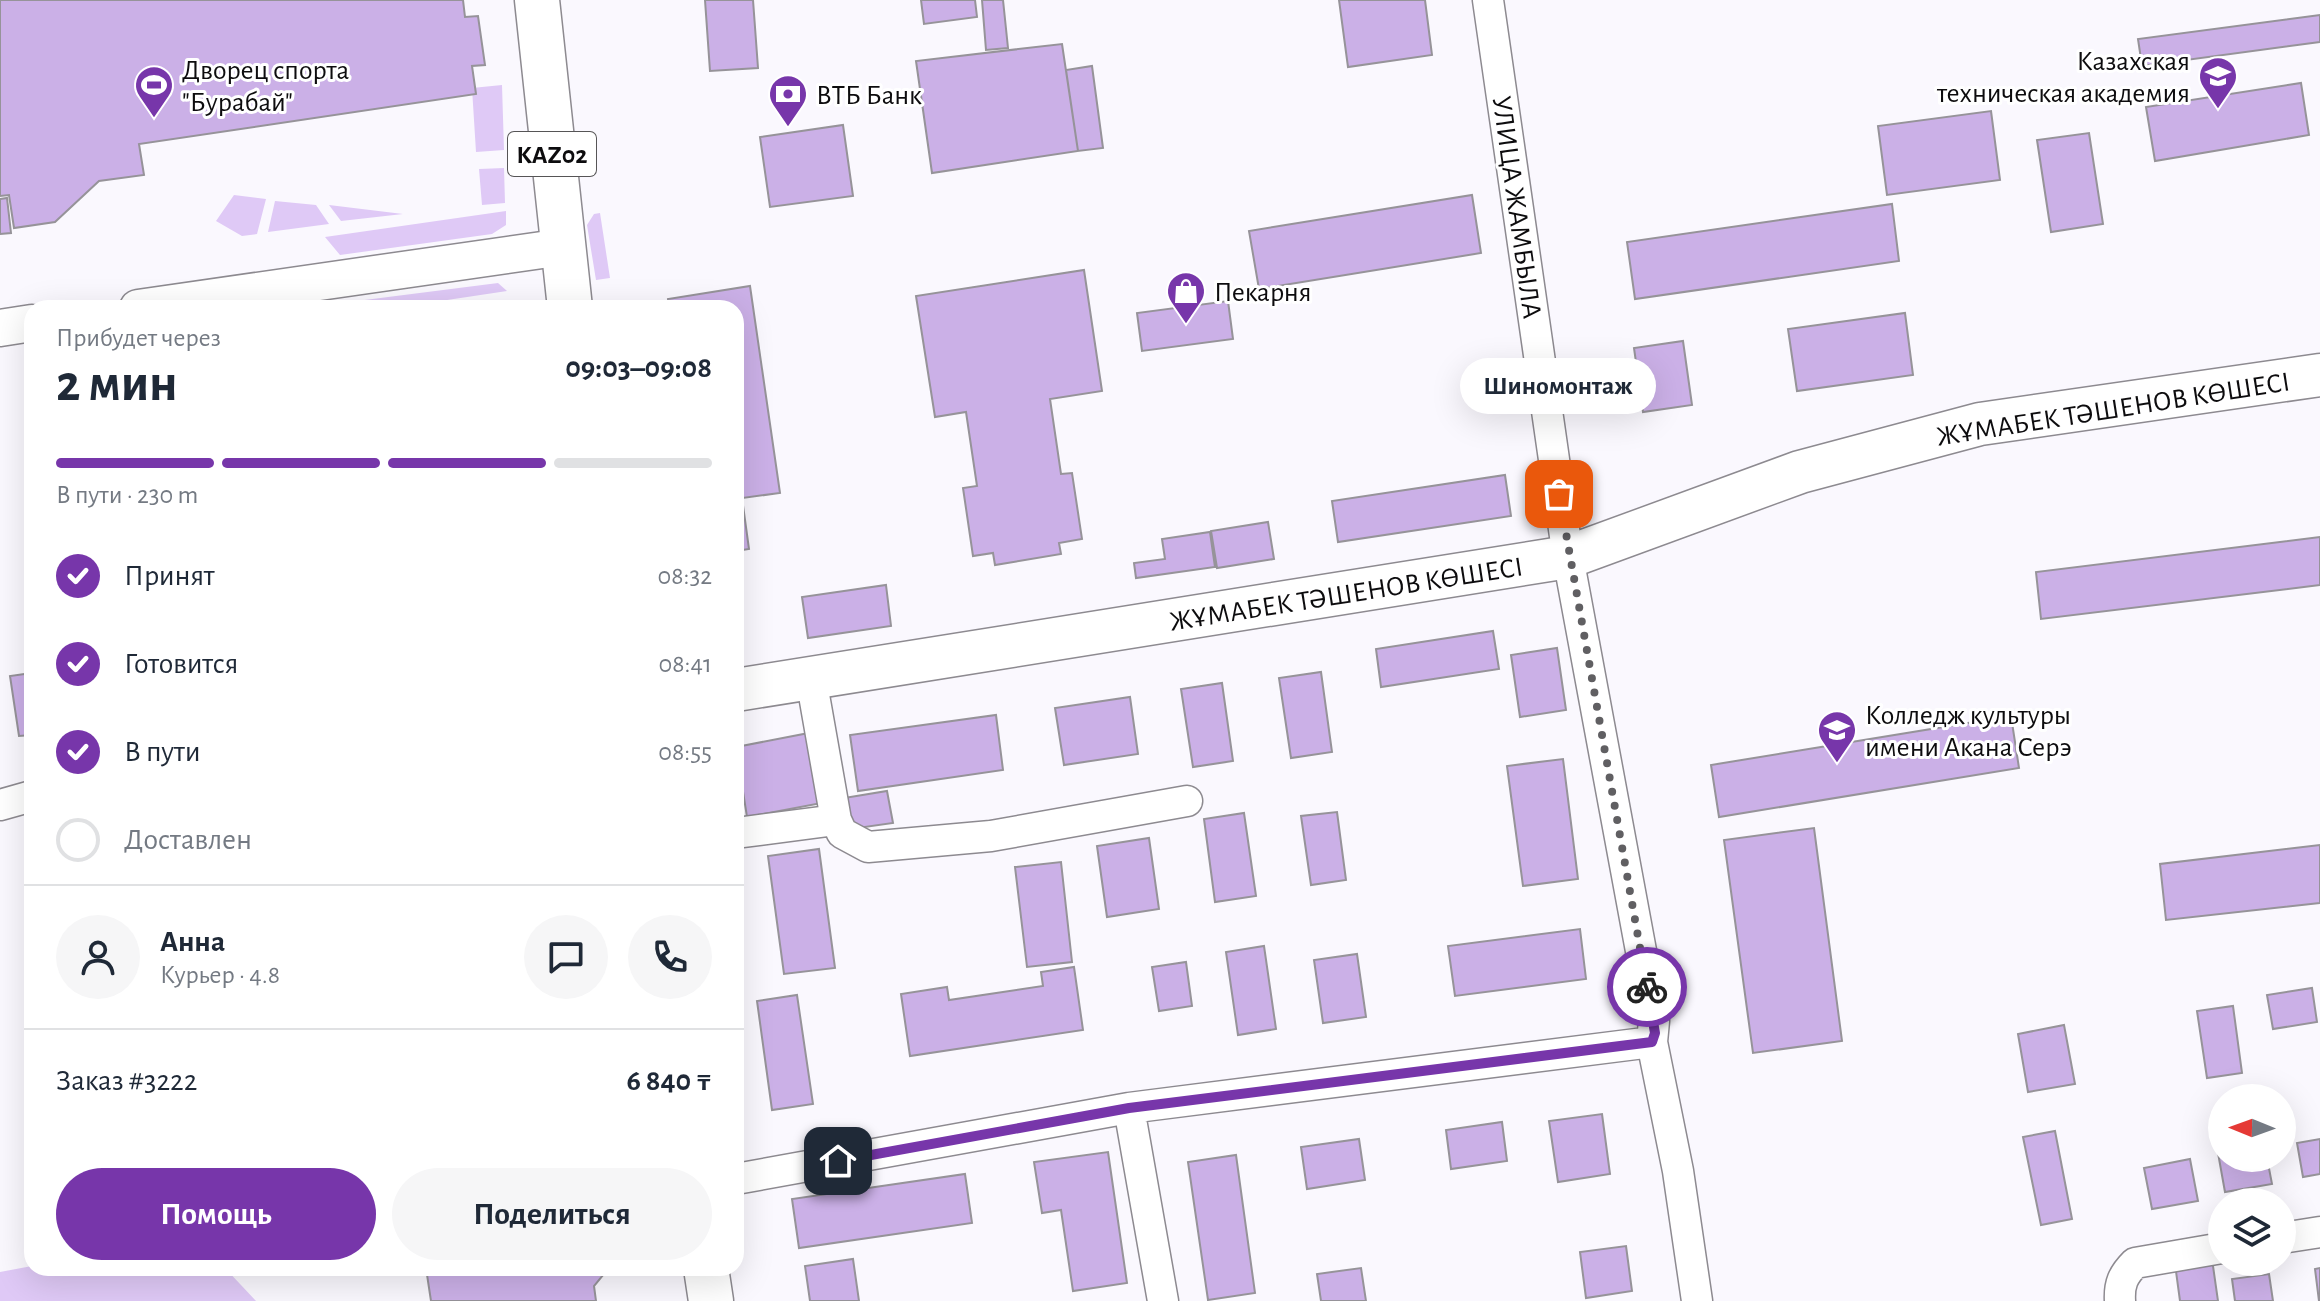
<!DOCTYPE html>
<html lang="ru">
<head>
<meta charset="utf-8">
<style>
  :root { --surface:#fff; --page:#f6f6f7; --text:#1f2937; --muted:#747a83; --line:#e0e1e3; --accent:#7736aa }
  body { margin:0; font-family:"Alegreya Sans",sans-serif; background:var(--page); color:var(--text); height:100vh; display:flex; flex-direction:column; font-size:30px; white-space:nowrap }
  * { box-sizing:border-box; margin:0 }
  p { font-size:26px; color:var(--muted) }
  .icon { flex:none; width:44px; height:44px; fill:none; stroke:currentColor; stroke-width:2; stroke-linecap:round; stroke-linejoin:round }
  .map { position:relative; flex:1; overflow:hidden }
  .side { position:absolute; left:24px; top:300px; width:720px; height:976px; display:flex; flex-direction:column; background:var(--surface); border-radius:24px; box-shadow:0 8px 32px #0002 }
  .side>* { flex:none }
  .needle { width:52px; rotate:271deg }
  .tools { position:absolute; left:2208px; top:1084px; display:grid; gap:16px }
  .tools a { display:grid; place-items:center; width:88px; height:88px; border-radius:50%; background:var(--surface); box-shadow:0 8px 32px #0002; font-size:40px }
  .pin { position:absolute; display:grid; place-items:center; width:68px; height:68px; color:#fff; margin:-34px; border-radius:16px; box-shadow:0 4px 12px #0006 }
  .courier { position:absolute; display:grid; place-items:center; width:80px; height:80px; margin:-40px; border:6px solid #7736aa; border-radius:50%; background:#fff; color:#222; box-shadow:0 2px 10px #0007 }
  .bubble { position:absolute; height:56px; border-radius:28px; background:var(--surface); box-shadow:0 8px 32px #0002; font-size:26px; font-weight:700; line-height:56px; text-align:center }
  .headline em { font-style:normal; font-weight:700 }
  .headline div { display:flex; flex-direction:column-reverse }
  .headline { display:flex; align-items:center; justify-content:space-between; height:136px; padding:0 32px }
  h1 { font-size:52px; font-weight:700; line-height:60px }
  .bar { display:grid; grid-template-columns:repeat(4,1fr); gap:12px 8px; align-content:center; height:96px; padding:0 32px }
  .bar i { height:10px; border-radius:6px; background:var(--line) }
  .bar .current { background:var(--accent) }
  .bar p { grid-column:span 4 }
  .line { display:flex; align-items:center; gap:20px; padding:0 32px; border-top:2px solid var(--line) }
  .line div { flex:1 }
  .round { display:grid; place-items:center; flex:none; width:84px; height:84px; border-radius:42px; background:var(--page) }
  ol { padding:0 32px; list-style:none }
  li { display:flex; align-items:center; gap:24px; height:88px }
  li p { margin-inline-start:auto }
  li .icon { padding:8px; border-radius:50%; background:var(--accent); color:#fff; stroke-width:4 }
  li:last-child { color:var(--muted) }
  li i { width:44px; height:44px; border:4px solid var(--line); border-radius:50% }
  .primary-button { display:flex; gap:16px; margin-top:auto; padding:16px 32px }
  .primary-button a { flex:1; height:92px; border-radius:48px; background:var(--accent); color:#fff; font-size:32px; font-weight:700; line-height:92px; text-align:center }
  .primary-button a+a { background:var(--page); color:var(--text) }
  .map>svg:first-child { display:block }
  .green { fill:#dfc9f6 }
  .building { fill:#cbb0e7; stroke:#969399; stroke-width:2 }
  .lines { fill:none; stroke-linecap:round; stroke-linejoin:round }
  .minor-casing { stroke:#8d8a90; stroke-width:33 }
  .tertiary-casing { stroke:#8d8a90; stroke-width:39 }
  .secondary-casing { stroke:#8d8a90; stroke-width:45 }
  .trunk-casing { stroke:#8d8a90; stroke-width:47 }
  .minor { stroke:#fff; stroke-width:30 }
  .tertiary { stroke:#fff; stroke-width:36 }
  .secondary { stroke:#fff; stroke-width:42 }
  .trunk { stroke:#fff; stroke-width:44 }
  .done { stroke:#605f62; stroke-width:8; stroke-dasharray:0 14.4 }
  .route { stroke:#7736aa; stroke-width:10 }
  .labels { text-anchor:middle; stroke-width:6; stroke-linejoin:round; paint-order:stroke }
  .shield { fill:#fff; stroke:#565556; stroke-width:2 }
  .shield-label { font-size:26px; font-weight:bold; fill:#0d0c0e }
  .poi-label { font-size:28px; fill:#0d0c0e; stroke:#fff; text-anchor:start }
  .street-label { font-size:28px; fill:#0d0c0e; stroke:#fff }
</style>
</head>
<body>
<div class="map">
<svg width="2320" height="1301" viewBox="0 0 2320 1301">
  <rect width="100%" height="100%" fill="#faf8fe"/>
  <path class="green" d="M502,85L504,150L476,152L472,88Z
    M504,168L505,203L482,205L479,169Z
    M234,195L266,199L257,234L242,236L216,221Z
    M275,201L316,205L329,224L268,232Z
    M329,205L403,214L341,221Z
    M506,211V225L492,234L340,255L325,237Z
    M600,213L610,278L596,280L587,225L594,214Z
    M498,283L507,291L394,308H344L349,302Z
    M32,1266L225,1268L256,1301H0V1272Z"/>
  <path class="building" d="M0,0H463L465,17L478,16L485,65L472,66L476,94L139,144L144,175L99,181L55,222L14,228L9,195L0,196Z
    M705,0H753L758,68L710,71Z
    M921,0H975L977,17L924,24Z
    M982,0H1003L1008,48L986,50Z
    M1339,0H1425L1432,55L1348,67Z
    M2320,15V42L2142,66L2138,39Z
    M1062,44L1078,151L932,173L916,61Z
    M1092,66L1103,148L1078,151L1066,70Z
    M2301,83L2309,135L2155,161L2146,107Z
    M1991,111L2000,180L1887,195L1878,126Z
    M843,125L853,196L770,207L760,137Z
    M2089,133L2103,224L2051,232L2037,140Z
    M1472,195L1481,253L1259,289L1249,231Z
    M7,198L11,233L0,234V199Z
    M1892,204L1899,261L1635,299L1627,242Z
    M1084,270L1102,391L1050,399L1061,474L1072,473L1082,539L1059,543L1061,554L995,565L993,553L973,556L963,488L977,486L966,412L935,417L916,296Z
    M750,286L780,493L742,498L749,549L736,551V308H669L668,299Z
    M1228,301L1233,339L1142,351L1137,313Z
    M1905,313L1913,375L1797,391L1788,329Z
    M1683,341L1692,405L1643,412L1634,348Z
    M1505,475L1511,516L1338,542L1332,501Z
    M1268,522L1274,559L1217,568L1211,531Z
    M1210,532L1215,567L1136,578L1134,563L1165,559L1162,539Z
    M2320,537V585L2041,619L2036,572Z
    M886,585L891,626L808,638L802,597Z
    M1493,631L1499,669L1381,687L1376,649Z
    M1557,648L1566,710L1520,717L1511,655Z
    M1321,672L1332,752L1291,758L1279,678Z
    M32,673V735L19,736L10,676Z
    M1222,683L1233,761L1193,767L1181,689Z
    M1130,697L1138,754L1064,765L1055,708Z
    M996,715L1003,770L858,791L850,735Z
    M2011,716L2019,768L1719,817L1711,765Z
    M814,732L827,802L747,817L736,747Z
    M1563,759L1578,879L1523,886L1507,766Z
    M887,791L893,823L844,830L838,799Z
    M1337,812L1346,880L1311,885L1301,816Z
    M1244,813L1256,896L1215,902L1204,819Z
    M1814,828L1842,1041L1753,1053L1724,840Z
    M1149,838L1159,909L1107,917L1097,846Z
    M2320,845V903L2166,920L2160,864Z
    M819,849L835,968L784,974L768,856Z
    M1061,862L1072,962L1027,967L1015,867Z
    M1580,929L1586,979L1455,996L1448,946Z
    M1264,946L1276,1029L1238,1035L1226,952Z
    M1357,954L1366,1017L1323,1023L1314,960Z
    M1186,962L1192,1006L1159,1011L1152,967Z
    M1074,967L1083,1030L910,1056L901,994L947,987L949,1000L1043,986L1041,972Z
    M2312,988L2317,1022L2273,1029L2267,995Z
    M797,995L813,1104L772,1110L757,1001Z
    M2233,1006L2242,1073L2207,1078L2197,1011Z
    M2064,1025L2075,1084L2028,1092L2018,1034Z
    M1602,1114L1610,1174L1558,1182L1549,1121Z
    M1502,1122L1507,1161L1451,1169L1446,1130Z
    M2055,1131L2072,1219L2041,1225L2023,1137Z
    M1359,1139L1365,1180L1307,1189L1301,1147Z
    M2320,1139V1174L2303,1177L2297,1143Z
    M1108,1152L1127,1283L1073,1291L1061,1210L1042,1213L1034,1162Z
    M2222,1152V1158H2267L2272,1184L2225,1192L2218,1153Z
    M1236,1155L1255,1293L1208,1300L1188,1162Z
    M2190,1159L2198,1201L2152,1209L2144,1168Z
    M965,1174L972,1223L799,1248L792,1199Z
    M1626,1246L1632,1291L1586,1298L1580,1252Z
    M853,1259L859,1301H810L805,1266Z
    M2212,1259L2218,1301H2180L2175,1264Z
    M426,1268H607L608,1269L594,1286L596,1301H431Z
    M1361,1268L1366,1301H1321L1317,1274Z
    M2320,1268V1301H2319L2315,1269Z
    M2269,1274L2273,1301H2235L2232,1279Z"/>
  <g class="lines">
    <defs>
      <path id="minor" d="M1488,0L1568,557L1654,1021L1652,1042L1678,1171L1697,1301
        M811,678L836,820L842,833L868,847L991,836L1187,801
        M0,805L32,796
        M736,833L836,820
        M1129,1108L1163,1301
        M736,1179L1129,1108L1652,1042
        M2282,1238L2320,1232
        M2120,1301C2119,1284 2123,1275 2135,1263L2222,1248"/>
      <path id="tertiary" d="M138,308L563,247
        M0,328L32,323"/>
      <path id="secondary" d="M736,690L1568,557L1800,472L1980,424L2320,375"/>
      <path id="trunk" d="M537,0L570,308
        M706,1268L711,1301"/>
    </defs>
    <use href="#minor" class="minor-casing"/>
    <use href="#tertiary" class="tertiary-casing"/>
    <use href="#secondary" class="secondary-casing"/>
    <use href="#trunk" class="trunk-casing"/>
    <use href="#minor" class="minor"/>
    <use href="#tertiary" class="tertiary"/>
    <use href="#secondary" class="secondary"/>
    <use href="#trunk" class="trunk"/>
  </g>
  <g class="lines">
    <path class="done" d="M1559,494L1647,987"/>
    <path class="route" d="M838,1161L1129,1108L1652,1042L1655,1033L1647,987"/>
  </g>
  <defs>
    <symbol id="university-pin" viewBox="-11 -11 22 30"><path d="M0 17L-7.5 6A9.5 9.5 0 1 1 7.5 6Z" fill="#7736aa" stroke="#fff"/><path d="M0-5L7-2L0 1L-7-2ZM-4 1L0 2.5L4 1V4Q0 6-4 4Z" fill="#fff"/></symbol>
    <symbol id="stadium-pin" viewBox="-11 -11 22 30"><path d="M0 17L-7.5 6A9.5 9.5 0 1 1 7.5 6Z" fill="#7736aa" stroke="#fff"/><path d="M0-5a6.5 5 0 1 0 0 10a6.5 5 0 1 0 0-10ZM-3.5-1.8h7v3.6h-7Z" fill="#fff"/></symbol>
    <symbol id="bank-pin" viewBox="-11 -11 22 30"><path d="M0 17L-7.5 6A9.5 9.5 0 1 1 7.5 6Z" fill="#7736aa" stroke="#fff"/><path d="M-6-4H6V4H-6ZM0-2.3a2.3 2.3 0 1 0 0 4.6a2.3 2.3 0 1 0 0-4.6Z" fill="#fff"/></symbol>
    <symbol id="shop-pin" viewBox="-11 -11 22 30"><path d="M0 17L-7.5 6A9.5 9.5 0 1 1 7.5 6Z" fill="#7736aa" stroke="#fff"/><path d="M-5-2.5h2.3a2.7 3.5 0 0 1 5.4 0H5L5.5 6h-11ZM-1.5-2.5h3a1.5 2.3 0 0 0-3 0Z" fill="#fff"/></symbol>
  </defs>
  <g fill-rule="evenodd">
    <use href="#university-pin" x="2196" y="54" width="44" height="60"/>
    <use href="#stadium-pin" x="132" y="63" width="44" height="60"/>
    <use href="#bank-pin" x="766" y="72" width="44" height="60"/>
    <use href="#shop-pin" x="1164" y="269" width="44" height="60"/>
    <use href="#university-pin" x="1815" y="708" width="44" height="60"/>
  </g>
  <g class="labels">
    <rect class="shield" x="508" y="132" width="88" height="44" rx="6"/>
    <g class="shield-label">
      <text x="552" y="163">KАZ02</text>
    </g>
    <g class="poi-label">
      <text x="2190" y="70" text-anchor="end">Казахская<tspan x="2190" dy="32">техническая академия</tspan></text>
      <text x="182" y="79">Дворец спорта<tspan x="182" dy="32">"Бурабай"</tspan></text>
      <text x="816" y="104">ВТБ Банк</text>
      <text x="1214" y="301">Пекарня</text>
      <text x="1865" y="724">Колледж культуры<tspan x="1865" dy="32">имени Акана Серэ</tspan></text>
    </g>
    <g class="street-label">
      <text transform="translate(1518 207) rotate(82)" y="10">УЛИЦА ЖАМБЫЛА</text>
      <text transform="translate(2113 408) rotate(-9)" y="10">ЖҰМАБЕК ТӘШЕНОВ КӨШЕСІ</text>
      <text transform="translate(1346 593) rotate(-9)" y="10">ЖҰМАБЕК ТӘШЕНОВ КӨШЕСІ</text>
    </g>
  </g>
</svg>
<div class="tools">
<a><svg class="needle" viewBox="-14 -14 28 28"><path d="M0-13l5 13h-10z" fill="#e53935"/><path d="M0 13l5-13h-10z" fill="#747a83"/></svg></a>
<a><svg class="icon" aria-label="layers" viewBox="0 0 24 24"><path d="M12 4l9 5-9 5-9-5zM3 14l9 5 9-5"/></svg></a>
</div>
<div class="pin" style="left:1559px;top:494px;background:#ea580c"><svg class="icon" aria-label="bag" viewBox="0 0 24 24"><path d="M5 8h14l-1 12H6zM9 8a3 3 0 0 1 6 0"/></svg></div>
<div class="pin" style="left:838px;top:1161px;background:#1f2937"><svg class="icon" aria-label="home" viewBox="0 0 24 24"><path d="M3 11l9-7 9 7M6 9v11h12V9"/></svg></div>
<div class="courier" style="left:1647px;top:987px"><svg class="icon" aria-label="bike" viewBox="0 0 24 24"><circle cx="6" cy="16" r="4"/><circle cx="18" cy="16" r="4"/><path d="M6 16l4-8h5l3 8M10 8l3 8H6M13 5h3"/></svg></div>
<div class="bubble" style="left:1460px;top:358px;width:196px">Шиномонтаж</div>
<section class="side">
<div class="headline"><div><h1>2 мин</h1><p>Прибудет через</p></div><em>09:03–09:08</em></div>
<div class="bar"><i class="current"></i><i class="current"></i><i class="current"></i><i></i><p>В пути · 230 m</p></div>
<ol>
<li><svg class="icon" aria-label="check" viewBox="0 0 24 24"><path d="M5 12l5 5 9-10"/></svg>Принят<p>08:32</p></li>
<li><svg class="icon" aria-label="check" viewBox="0 0 24 24"><path d="M5 12l5 5 9-10"/></svg>Готовится<p>08:41</p></li>
<li><svg class="icon" aria-label="check" viewBox="0 0 24 24"><path d="M5 12l5 5 9-10"/></svg>В пути<p>08:55</p></li>
<li><i></i>Доставлен</li>
</ol>
<div class="line" style="height:144px"><a class="round"><svg class="icon" aria-label="person" viewBox="0 0 24 24"><circle cx="12" cy="8" r="4"/><path d="M4 21q1-7 8-7t8 7"/></svg></a><div><b>Анна</b><p>Курьер · 4.8</p></div><a class="round"><svg class="icon" aria-label="chat" viewBox="0 0 24 24"><path d="M4 5h16v11H9l-5 4z"/></svg></a><a class="round"><svg class="icon" aria-label="phone" viewBox="0 0 24 24"><path d="M5 4h4l2 5-3 2q2 4 5 5l2-3 5 2v4C11 20 4 13 5 4z"/></svg></a></div>
<div class="line" style="height:104px"><div>Заказ #3222</div><b>6 840 ₸</b></div>
<div class="primary-button"><a>Помощь</a><a>Поделиться</a></div>
</section>
</div>
</body>
</html>
